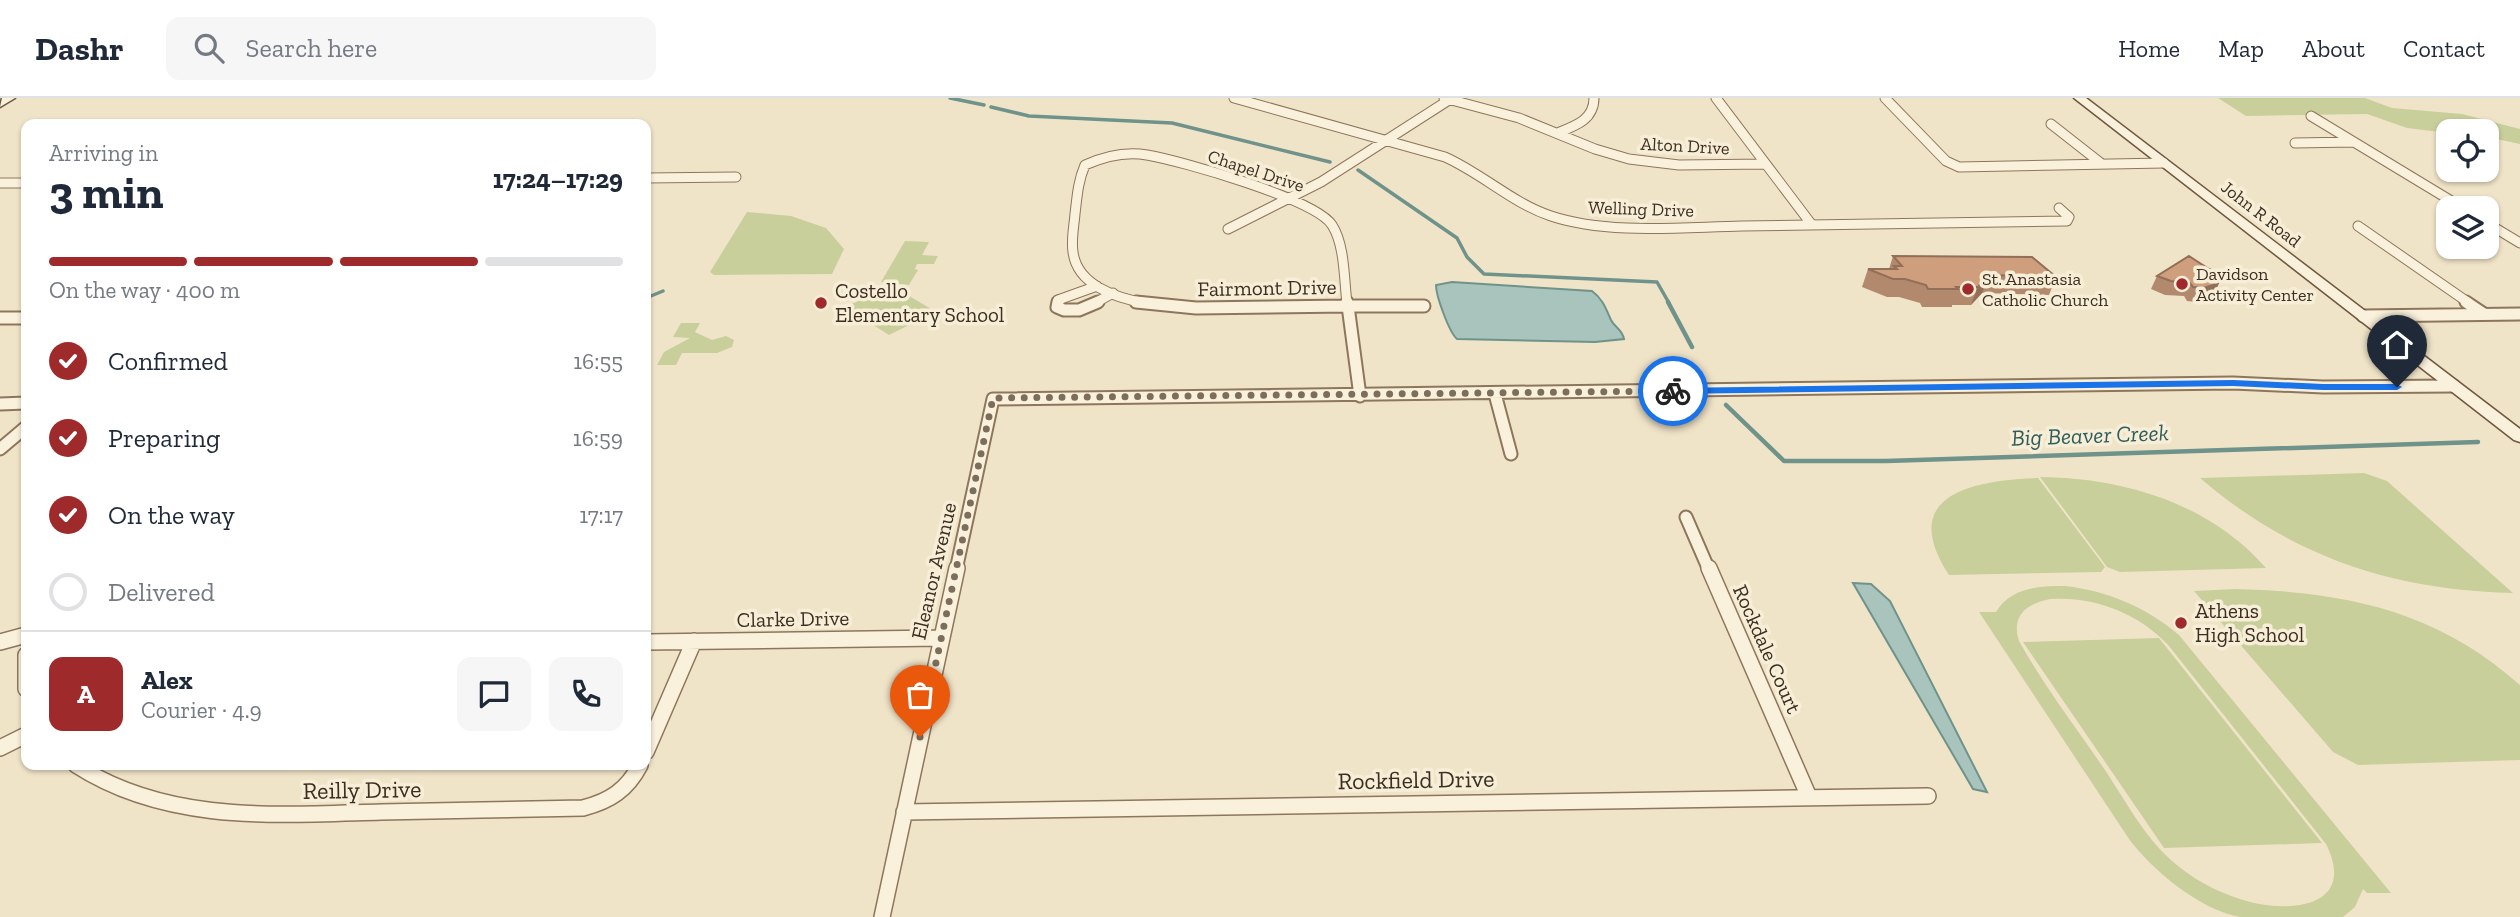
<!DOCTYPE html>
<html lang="en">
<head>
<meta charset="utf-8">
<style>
  :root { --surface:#fff; --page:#f6f6f7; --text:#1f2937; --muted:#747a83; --line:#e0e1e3; --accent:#9e2a2b }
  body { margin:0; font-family:"Zilla Slab",serif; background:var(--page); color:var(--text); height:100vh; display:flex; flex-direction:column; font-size:26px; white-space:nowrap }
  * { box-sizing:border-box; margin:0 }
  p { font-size:23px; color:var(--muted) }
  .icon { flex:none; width:38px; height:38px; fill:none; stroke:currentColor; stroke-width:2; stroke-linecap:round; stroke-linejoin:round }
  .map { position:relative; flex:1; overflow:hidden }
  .details { position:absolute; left:21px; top:21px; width:630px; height:651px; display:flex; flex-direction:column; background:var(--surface); border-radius:14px; box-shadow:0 2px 5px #0004 }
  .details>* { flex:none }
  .buttons { position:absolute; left:2436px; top:21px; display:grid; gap:14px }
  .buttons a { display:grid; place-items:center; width:63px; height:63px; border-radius:14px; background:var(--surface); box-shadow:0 2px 5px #0004; font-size:35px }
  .pin { position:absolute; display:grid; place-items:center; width:60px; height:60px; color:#fff; margin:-72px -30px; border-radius:50% 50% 50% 0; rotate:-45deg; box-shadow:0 0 7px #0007 }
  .pin .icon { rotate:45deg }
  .courier { position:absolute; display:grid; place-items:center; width:70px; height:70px; margin:-35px; border:5px solid #1a73e8; border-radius:50%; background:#fff; color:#222; box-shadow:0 2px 9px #0007 }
  .head em { font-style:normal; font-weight:800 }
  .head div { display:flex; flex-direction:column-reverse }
  .head { display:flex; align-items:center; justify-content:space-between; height:119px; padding:0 28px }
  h1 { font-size:46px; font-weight:800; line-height:52px }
  .bar { display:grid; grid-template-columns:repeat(4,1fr); gap:10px 7px; align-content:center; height:84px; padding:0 28px }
  .bar i { height:9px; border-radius:5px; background:var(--line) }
  .bar .on { background:var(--accent) }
  .bar p { grid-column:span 4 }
  .line { display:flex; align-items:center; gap:18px; padding:0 28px; border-top:2px solid var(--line) }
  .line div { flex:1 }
  .round { display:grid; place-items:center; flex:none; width:74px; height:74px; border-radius:14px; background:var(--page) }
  ol { padding:0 28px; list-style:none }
  li { display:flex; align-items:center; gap:21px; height:77px }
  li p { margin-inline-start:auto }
  li .icon { padding:7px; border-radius:50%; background:var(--accent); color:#fff; stroke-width:4 }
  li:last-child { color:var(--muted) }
  li i { width:38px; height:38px; border:4px solid var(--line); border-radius:50% }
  header { display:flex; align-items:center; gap:42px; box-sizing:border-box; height:98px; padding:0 35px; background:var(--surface); border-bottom:2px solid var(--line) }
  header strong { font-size:33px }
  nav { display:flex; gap:38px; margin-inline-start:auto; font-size:24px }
  .search { width:490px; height:63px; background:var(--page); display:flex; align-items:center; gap:18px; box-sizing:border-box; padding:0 24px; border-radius:14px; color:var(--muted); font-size:26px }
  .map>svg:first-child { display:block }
  .green { fill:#c9cf9b; fill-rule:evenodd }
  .water { fill:#a9c4bc; stroke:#6f938a; stroke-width:2 }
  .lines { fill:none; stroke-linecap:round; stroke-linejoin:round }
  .stream-far1 { stroke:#6f938a; stroke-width:3.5 }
  .stream { stroke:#6f938a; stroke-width:4.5 }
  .minor-far2-casing { stroke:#8d765c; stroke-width:11 }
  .minor-far1-casing { stroke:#8d765c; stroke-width:15 }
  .minor-casing { stroke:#8d765c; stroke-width:18 }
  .secondary-casing { stroke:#6f573f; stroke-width:3 }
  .minor-far2 { stroke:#faf1dc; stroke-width:9 }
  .minor-far1 { stroke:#faf1dc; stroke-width:11 }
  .minor { stroke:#faf1dc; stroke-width:15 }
  .secondary { fill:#faf1dc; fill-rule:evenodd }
  .wall { fill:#b2896c }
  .shaded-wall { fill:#916f58 }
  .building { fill:#cf9f7d; stroke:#916f58; stroke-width:2 }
  .route { fill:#1a73e8 }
  .done { stroke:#7c6e5b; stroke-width:7; stroke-dasharray:0 12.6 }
  .poi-dot { fill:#9e2a2b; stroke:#f7eed8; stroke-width:2.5 }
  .labels { text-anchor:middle; stroke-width:7; stroke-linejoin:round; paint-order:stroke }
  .far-street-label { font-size:18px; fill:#3d2e20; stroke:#f7eed8 }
  .far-poi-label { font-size:18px; fill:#3d2e20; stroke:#f7eed8; text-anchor:start }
  .street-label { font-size:21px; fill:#3d2e20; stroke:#f7eed8 }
  .poi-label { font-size:21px; fill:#3d2e20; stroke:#f7eed8; text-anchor:start }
  .water-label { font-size:23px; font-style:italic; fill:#2f5d5a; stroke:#f7eed8 }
  .near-street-label { font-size:24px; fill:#3d2e20; stroke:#f7eed8 }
</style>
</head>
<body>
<header>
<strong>Dashr</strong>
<div class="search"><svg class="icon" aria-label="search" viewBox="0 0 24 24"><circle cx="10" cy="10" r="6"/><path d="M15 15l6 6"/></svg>Search here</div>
<nav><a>Home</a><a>Map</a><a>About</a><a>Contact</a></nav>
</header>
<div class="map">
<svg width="2520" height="819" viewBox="0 0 2520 819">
  <rect width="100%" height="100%" fill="#f0e4c8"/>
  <path class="green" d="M2218,0H2365L2392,10L2462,16L2520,31V46L2487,39V33L2440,34L2407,30L2367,16L2246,18Z
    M747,114L791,118L826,130L844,151L832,176L714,177L710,174Z
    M905,143L929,144L922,157L938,158L934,166H917L915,171L918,172L909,187L881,184Z
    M892,188L933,212L925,216L927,218L889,237L845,209Z
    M681,225H700L695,234L712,242L726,238L734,242L732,249L717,255H682L676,267H657L664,254L690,240L673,239Z
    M2364,375L2387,383L2513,495C2392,492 2292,459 2200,380Z
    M2040,379C2124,380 2209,405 2266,470L2120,474L2107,469Z
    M2038,380L2105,469L2101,474L1949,477C1896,396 1974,382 2038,380Z
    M2065,488C2108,493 2146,509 2179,537L2391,795H2367L2363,791L2355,809L2343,819C2310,819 2274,819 2241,819C2201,813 2152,772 2129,741L1979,514H1996C2011,489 2039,488 2065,488ZM2050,501C2094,498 2139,515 2169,548L2326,746C2359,812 2284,816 2240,801C2215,793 2191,780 2171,762C2144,738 2125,702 2105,672C2076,629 2044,588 2019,543C2011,518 2026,506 2050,501Z
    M2236,491C2345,494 2436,512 2520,587V662L2358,667L2333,654L2194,493Z
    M2159,540L2322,745L2164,750L2023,544Z"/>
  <path class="water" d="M1452,184L1592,193C1603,201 1606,211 1611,222C1615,230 1622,231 1624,241L1595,244L1457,241C1449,234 1436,198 1436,187Z
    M1853,485L1871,486L1890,503L1987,694L1973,691Z"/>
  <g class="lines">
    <path class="stream-far1" d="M950,0L984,7
      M991,9L1029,18L1172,25L1330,64
      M1358,72L1457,140L1467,159L1484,176L1657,184L1669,205
      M646,200L663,193"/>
    <path class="stream" d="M1668,204L1692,249
      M1726,307L1784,363H1886L2478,344"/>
    <defs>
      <path id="minor-far2" d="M1234,0L1445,59C1483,76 1512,105 1551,118C1608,137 1683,129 1742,128C1850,126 1959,125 2067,123L2069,119L2059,110
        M1444,0L1519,20L1595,51L1629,61L1679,67L1766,66
        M1716,0L1812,127
        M1885,0L1946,63L1959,69L2164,65
        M2311,18L2463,110
        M2051,26L2102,66
        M1557,35C1575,28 1594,22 1594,0
        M2295,45L2353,44
        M646,80L736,79
        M0,85H26
        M2487,125L2520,145
        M2358,128L2469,205
        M1228,131L1321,84L1452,0
        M1058,205V202L1097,188
        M1095,205L1113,195
        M1145,205C1116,200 1077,187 1073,154C1071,142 1074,128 1075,116C1077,99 1078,83 1085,67C1105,58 1125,53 1147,57C1182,63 1315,101 1332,127C1345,147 1344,182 1347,205"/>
      <path id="minor-far1" d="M1058,204L1057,209L1064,212H1079L1098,204
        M1136,204L1196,210L1348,208
        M1347,204L1348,208
        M2466,204L2484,216
        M1348,208L1360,298
        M1348,208H1424
        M2363,218L2520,216
        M0,220H26
        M1495,296L1511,356
        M0,306L26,305
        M0,351L26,329
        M1686,419L1709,472
        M956,472L993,301L2233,285L2323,289L2454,288"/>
      <path id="minor" d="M1709,470L1809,699
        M0,544L26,537
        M646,544L940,540
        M26,557V591
        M0,650L26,637
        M646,654L694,543
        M76,667C167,726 277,717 381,714C448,713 516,711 583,710C610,703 627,692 640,667
        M904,714L1928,698
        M882,819L957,470"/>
      <path id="secondary" d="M2,0H15L0,9Z
        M2074,0H2086L2520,331V344L2514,342Z"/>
    </defs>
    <use href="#minor-far2" class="minor-far2-casing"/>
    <use href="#minor-far1" class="minor-far1-casing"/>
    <use href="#minor" class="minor-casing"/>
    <use href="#secondary" class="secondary-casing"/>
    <use href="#minor-far2" class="minor-far2"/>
    <use href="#minor-far1" class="minor-far1"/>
    <use href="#minor" class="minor"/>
    <use href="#secondary" class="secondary"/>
  </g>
  <path class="wall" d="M1893,158L2056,179L2049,197L1982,195L1971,207H1952V209H1922L1920,205L1899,199H1887L1862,189L1868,171H1889Z
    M2189,158L2215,194L2211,200L2197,204L2187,203L2184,198L2165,197L2151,191L2157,178Z"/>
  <path class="shaded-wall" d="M1989,177L1982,195L1971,207L1978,189Z
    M2221,181L2215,194L2211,200L2197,204L2203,190Z"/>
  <path class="building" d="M1893,158L2032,159L2056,179L1989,177L1978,189H1956L1958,191H1928L1926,187L1905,181H1893L1868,171H1897L1894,168H1902Z
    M2189,158L2209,171L2221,175V181L2217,186L2203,190L2193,189L2190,185L2171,183L2157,178Z"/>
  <path class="route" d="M2233,282L2323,286H2397L2402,289L2397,292H2323L2233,288L1673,296L1668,293L1673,290Z"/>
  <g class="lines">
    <path class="done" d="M920,639L993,300L1673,293"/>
  </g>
  <g class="poi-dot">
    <circle cx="2182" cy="186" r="7"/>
    <circle cx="1968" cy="191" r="7"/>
    <circle cx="821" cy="205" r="7"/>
    <circle cx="2181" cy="525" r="7"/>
  </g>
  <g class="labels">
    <g class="far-street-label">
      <text transform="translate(1685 48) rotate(3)" y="6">Alton Drive</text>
      <text transform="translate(1256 73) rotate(18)" y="6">Chapel Drive</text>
      <text transform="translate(1641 111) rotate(2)" y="6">Welling Drive</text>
      <text transform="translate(2261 116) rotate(38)" y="6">John R Road</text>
    </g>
    <g class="far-poi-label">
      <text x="2196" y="182">Davidson<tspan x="2196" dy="21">Activity Center</tspan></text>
      <text x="1982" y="187">St. Anastasia<tspan x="1982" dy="21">Catholic Church</tspan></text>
    </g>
    <g class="street-label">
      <text transform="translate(1267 190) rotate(-1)" y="7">Fairmont Drive</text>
      <text transform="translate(934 473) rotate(-77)" y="7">Eleanor Avenue</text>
      <text transform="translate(793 521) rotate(-1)" y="7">Clarke Drive</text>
      <text transform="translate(1767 551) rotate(66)" y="7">Rockdale Court</text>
    </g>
    <g class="poi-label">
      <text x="835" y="200">Costello<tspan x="835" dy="24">Elementary School</tspan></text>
      <text x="2195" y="520">Athens<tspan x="2195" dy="24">High School</tspan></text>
    </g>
    <g class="water-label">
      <text transform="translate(2090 337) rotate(-2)" y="8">Big Beaver Creek</text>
    </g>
    <g class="near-street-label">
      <text transform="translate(1416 682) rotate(-1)" y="8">Rockfield Drive</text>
      <text transform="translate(362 692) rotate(-1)" y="8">Reilly Drive</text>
    </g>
  </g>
</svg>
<div class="buttons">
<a><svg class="icon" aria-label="locate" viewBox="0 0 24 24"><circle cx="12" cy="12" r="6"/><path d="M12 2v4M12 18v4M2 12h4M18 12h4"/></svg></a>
<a><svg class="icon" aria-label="layers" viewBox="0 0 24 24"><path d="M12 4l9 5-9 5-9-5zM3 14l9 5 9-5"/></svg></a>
</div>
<div class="pin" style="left:920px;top:639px;background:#ea580c"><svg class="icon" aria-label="bag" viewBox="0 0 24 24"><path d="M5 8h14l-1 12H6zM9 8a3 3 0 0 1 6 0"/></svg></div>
<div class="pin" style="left:2397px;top:289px;background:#1f2937"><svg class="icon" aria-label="home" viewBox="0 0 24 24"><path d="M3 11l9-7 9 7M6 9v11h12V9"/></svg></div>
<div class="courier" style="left:1673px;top:293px"><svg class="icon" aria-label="bike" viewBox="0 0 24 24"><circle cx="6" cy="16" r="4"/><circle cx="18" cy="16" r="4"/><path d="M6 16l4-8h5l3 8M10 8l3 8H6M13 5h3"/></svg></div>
<section class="details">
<div class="head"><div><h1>3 min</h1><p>Arriving in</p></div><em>17:24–17:29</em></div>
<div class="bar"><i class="on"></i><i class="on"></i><i class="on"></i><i></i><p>On the way · 400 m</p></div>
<ol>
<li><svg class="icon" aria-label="check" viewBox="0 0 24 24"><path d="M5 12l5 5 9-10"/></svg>Confirmed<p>16:55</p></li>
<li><svg class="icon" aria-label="check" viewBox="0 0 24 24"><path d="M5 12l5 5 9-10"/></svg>Preparing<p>16:59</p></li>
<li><svg class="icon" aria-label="check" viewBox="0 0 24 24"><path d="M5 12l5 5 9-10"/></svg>On the way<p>17:17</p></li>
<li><i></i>Delivered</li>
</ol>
<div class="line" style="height:126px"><b class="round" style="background:var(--accent);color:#fff">A</b><div><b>Alex</b><p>Courier · 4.9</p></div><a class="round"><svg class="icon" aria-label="chat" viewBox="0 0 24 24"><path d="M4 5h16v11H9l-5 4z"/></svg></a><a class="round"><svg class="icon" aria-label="phone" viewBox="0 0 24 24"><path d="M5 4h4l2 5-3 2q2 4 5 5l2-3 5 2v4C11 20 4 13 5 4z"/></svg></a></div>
</section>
</div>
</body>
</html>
